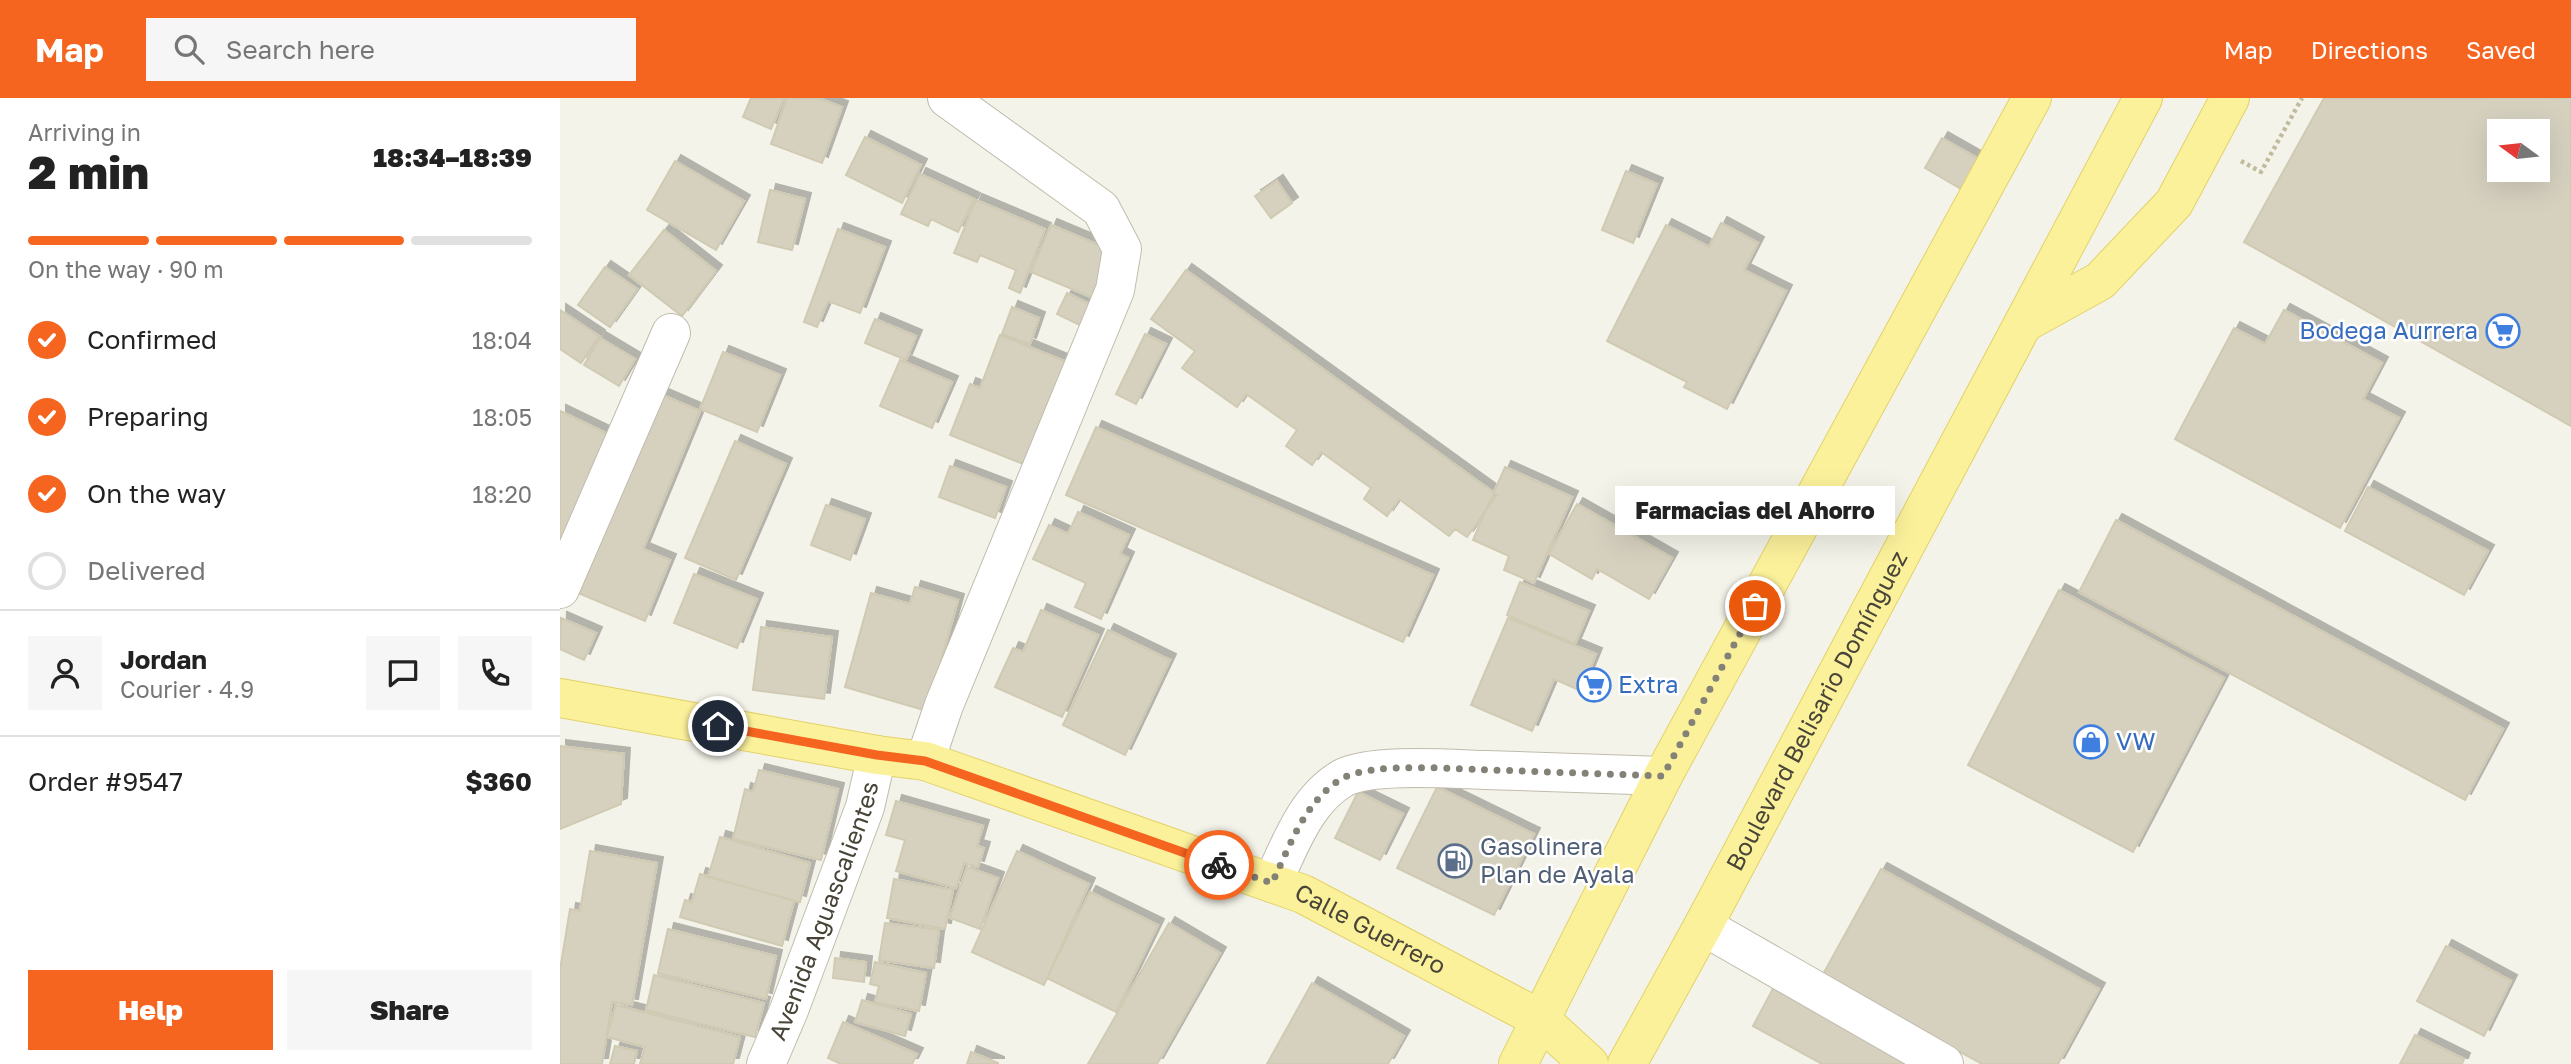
<!DOCTYPE html>
<html lang="en">
<head>
<meta charset="utf-8">
<style>
  :root { --surface:#fff; --page:#f6f6f6; --text:#222; --muted:#767676; --line:#e0e0e0; --accent:#f5651f }
  body { margin:0; font-family:"Golos Text",sans-serif; background:var(--page); color:var(--text); height:100vh; display:flex; flex-direction:column; font-size:26px; white-space:nowrap }
  * { box-sizing:border-box; margin:0 }
  p { font-size:23px; color:var(--muted) }
  .icon { flex:none; width:38px; height:38px; fill:none; stroke:currentColor; stroke-width:2; stroke-linecap:round; stroke-linejoin:round }
  .map { position:relative; flex:1; overflow:hidden }
  .sheet { display:flex; flex-direction:column; background:var(--surface); width:560px }
  .sheet>* { flex:none }
  .needle { width:46px; rotate:285deg }
  .tools { position:absolute; left:1927px; top:21px; display:grid; gap:14px }
  .tools a { display:grid; place-items:center; width:63px; height:63px; border-radius:0px; background:var(--surface); box-shadow:0 7px 28px #0002; font-size:35px }
  .pin { position:absolute; display:grid; place-items:center; width:60px; height:60px; color:#fff; margin:-30px; border:4px solid #fff; border-radius:50%; box-shadow:0 2px 7px #0007 }
  .courier { position:absolute; display:grid; place-items:center; width:70px; height:70px; margin:-35px; border:5px solid #f5651f; border-radius:50%; background:#fff; color:#222; box-shadow:0 2px 9px #0007 }
  .bubble { position:absolute; height:49px; border-radius:0px; background:var(--surface); box-shadow:0 7px 28px #0002; font-size:23px; font-weight:800; line-height:49px; text-align:center }
  .head em { font-style:normal; font-weight:800 }
  .head div { display:flex; flex-direction:column-reverse }
  .head { display:flex; align-items:center; justify-content:space-between; height:119px; padding:0 28px }
  h1 { font-size:46px; font-weight:800; line-height:52px }
  .bar { display:grid; grid-template-columns:repeat(4,1fr); gap:10px 7px; align-content:center; height:84px; padding:0 28px }
  .bar i { height:9px; border-radius:5px; background:var(--line) }
  .bar .selected { background:var(--accent) }
  .bar p { grid-column:span 4 }
  .line { display:flex; align-items:center; gap:18px; padding:0 28px; border-top:2px solid var(--line) }
  .line div { flex:1 }
  .round { display:grid; place-items:center; flex:none; width:74px; height:74px; border-radius:0px; background:var(--page) }
  ol { padding:0 28px; list-style:none }
  li { display:flex; align-items:center; gap:21px; height:77px }
  li p { margin-inline-start:auto }
  li .icon { padding:7px; border-radius:50%; background:var(--accent); color:#fff; stroke-width:4 }
  li:last-child { color:var(--muted) }
  li i { width:38px; height:38px; border:4px solid var(--line); border-radius:50% }
  .cta { display:flex; gap:14px; margin-top:auto; padding:14px 28px }
  .cta a { flex:1; height:80px; border-radius:0px; background:var(--accent); color:#fff; font-size:28px; font-weight:800; line-height:80px; text-align:center }
  .cta a+a { background:var(--page); color:var(--text) }
  header { display:flex; align-items:center; gap:42px; box-sizing:border-box; height:98px; padding:0 35px; background:var(--accent); color:#fff }
  header strong { font-size:33px }
  nav { display:flex; gap:38px; margin-inline-start:auto; font-size:24px }
  .search { width:490px; height:63px; background:var(--page); display:flex; align-items:center; gap:18px; box-sizing:border-box; padding:0 24px; border-radius:0px; color:var(--muted); font-size:26px }
  main { display:flex; flex:1; min-height:0 }
  .map>svg:first-child { display:block }
  .building { fill:#d6d1bf; stroke:#d0cab2; stroke-width:2; fill-rule:evenodd; filter:url(#shadow) }
  .lines { fill:none; stroke-linecap:round; stroke-linejoin:round }
  .minor-casing { stroke:#c0bcac; stroke-width:40 }
  .major-casing { stroke:#e2d26a; stroke-width:40 }
  .path { stroke:#c1bb9d; stroke-width:4.5; stroke-dasharray:3.5 3.5; stroke-linecap:butt }
  .minor { stroke:#fff; stroke-width:38 }
  .major { stroke:#fcf19b; stroke-width:38 }
  .done { stroke:#848176; stroke-width:7; stroke-dasharray:0 12.6 }
  .route { stroke:#f5651f; stroke-width:9 }
  .labels { text-anchor:middle; stroke-width:5; stroke-linejoin:round; paint-order:stroke }
  .shop-label { font-size:24px; fill:#366cbe; stroke:#fff; text-anchor:start }
  .street-label { font-size:24px; fill:#484438; stroke:#fff }
  .service-label { font-size:24px; fill:#4e5e75; stroke:#fff; text-anchor:start }
</style>
</head>
<body>
<header>
<strong>Map</strong>
<div class="search"><svg class="icon" aria-label="search" viewBox="0 0 24 24"><circle cx="10" cy="10" r="6"/><path d="M15 15l6 6"/></svg>Search here</div>
<nav><a>Map</a><a>Directions</a><a>Saved</a></nav>
</header>
<main>
<section class="sheet">
<div class="head"><div><h1>2 min</h1><p>Arriving in</p></div><em>18:34–18:39</em></div>
<div class="bar"><i class="selected"></i><i class="selected"></i><i class="selected"></i><i></i><p>On the way · 90 m</p></div>
<ol>
<li><svg class="icon" aria-label="check" viewBox="0 0 24 24"><path d="M5 12l5 5 9-10"/></svg>Confirmed<p>18:04</p></li>
<li><svg class="icon" aria-label="check" viewBox="0 0 24 24"><path d="M5 12l5 5 9-10"/></svg>Preparing<p>18:05</p></li>
<li><svg class="icon" aria-label="check" viewBox="0 0 24 24"><path d="M5 12l5 5 9-10"/></svg>On the way<p>18:20</p></li>
<li><i></i>Delivered</li>
</ol>
<div class="line" style="height:126px"><a class="round"><svg class="icon" aria-label="person" viewBox="0 0 24 24"><circle cx="12" cy="8" r="4"/><path d="M4 21q1-7 8-7t8 7"/></svg></a><div><b>Jordan</b><p>Courier · 4.9</p></div><a class="round"><svg class="icon" aria-label="chat" viewBox="0 0 24 24"><path d="M4 5h16v11H9l-5 4z"/></svg></a><a class="round"><svg class="icon" aria-label="phone" viewBox="0 0 24 24"><path d="M5 4h4l2 5-3 2q2 4 5 5l2-3 5 2v4C11 20 4 13 5 4z"/></svg></a></div>
<div class="line" style="height:91px"><div>Order #9547</div><b>$360</b></div>
<div class="cta"><a>Help</a><a>Share</a></div>
</section>
<div class="map">
<svg width="2011" height="966" viewBox="0 0 2011 966">
  <defs>
    <filter id="shadow"><feDropShadow dx="6" dy="-6" stdDeviation="0" flood-color="#0004"/></filter>
  </defs>
  <rect width="100%" height="100%" fill="#f4f3e9"/>
  <path class="building" d="M191,0H224L211,31L183,19Z
    M227,0H258L282,9L262,65L211,46Z
    M1764,0H2011V328L1684,144ZM1939,33H1978V72H1939Z
    M305,39L361,67L342,105L286,77Z
    M1382,40L1419,61L1401,91L1365,70Z
    M115,63L184,103L156,152L87,112Z
    M1066,73L1097,86L1073,145L1042,132Z
    M360,76L414,101L398,134L371,121L368,128L341,116Z
    M717,83L732,105L711,120L695,98Z
    M210,92L245,101L232,152L198,144Z
    M416,102L485,131L460,195L449,190L456,172L420,157L417,164L394,155Z
    M1161,125L1198,145L1184,172L1226,193L1167,311L1124,289L1127,284L1047,243L1106,127L1149,149Z
    M491,127L558,155L538,202L471,174Z
    M278,131L325,149L300,215L268,203L257,229L244,224Z
    M104,132L156,173L122,218L69,177Z
    M45,169L77,191L50,229L18,207Z
    M626,172L937,397L907,439L895,431L889,438L839,401L827,418L804,401L811,390L761,354L752,367L726,348L737,332L686,296L677,309L622,270L635,253L591,221Z
    M507,195L540,211L530,232L497,216Z
    M452,209L479,220L470,246L442,236Z
    M0,212L39,238L21,265L0,251Z
    M1724,212L1822,265L1803,301L1839,320L1780,430L1615,341L1674,230L1705,246Z
    M315,221L356,238L346,262L305,245Z
    M585,236L606,246L576,306L556,296Z
    M440,237L512,266L471,369L390,337L410,286L420,290Z
    M40,240L75,261L59,288L24,267Z
    M163,254L220,277L197,334L140,311Z
    M340,262L392,284L372,330L320,308Z
    M100,296L140,313L83,451L110,462L85,523L18,495Z
    M0,313L50,337L0,446Z
    M536,329L873,477L843,544L506,397Z
    M175,343L226,366L176,482L125,460Z
    M390,368L446,389L435,420L379,399Z
    M945,369L1012,399L974,485L944,472L949,458L913,442Z
    M1808,389L1928,453L1904,497L1785,433Z
    M1017,406L1112,460L1089,501L1037,471L1032,481L989,456Z
    M266,407L305,421L290,462L251,447Z
    M518,414L569,437L560,456L568,460L541,521L515,509L526,485L473,461L489,427L508,436Z
    M1556,422L1943,631L1905,702L1519,494Z
    M134,476L197,501L177,550L114,525Z
    M960,484L1029,513L1015,546L947,517Z
    M355,489L398,502L367,613L285,589L311,495L350,506Z
    M1499,492L1664,580L1573,754L1408,667Z
    M481,512L538,537L502,619L435,589L453,550L463,554Z
    M1,520L36,535L24,562L0,551Z
    M948,520L1036,556L1021,593L994,581L972,633L911,607Z
    M201,529L272,539L264,601L193,592Z
    M548,532L610,562L565,657L503,627Z
    M0,648L64,656L61,706L0,731Z
    M199,672L278,691L261,762L173,741L185,691L193,694Z
    M877,689L974,736L934,817L837,770Z
    M798,694L843,716L820,762L775,740Z
    M336,703L423,728L417,748L424,750L418,769L404,765L396,790L336,773L345,742L326,737Z
    M160,739L250,765L240,804L148,779Z
    M30,753L97,765L72,907L52,904L42,966H0V872L10,811L20,813Z
    M457,753L529,786L484,887L412,854Z
    M407,769L438,780L420,831L390,820Z
    M1321,771L1539,891L1498,966H1422L1262,878Z
    M140,776L234,803L222,848L120,819L125,802L132,804Z
    M334,781L393,792L385,831L327,820Z
    M530,794L598,827L556,914L487,880Z
    M325,825L379,832L374,870L319,862Z
    M609,825L660,855L597,966H528Z
    M108,831L216,858L206,901L98,875Z
    M1886,848L1951,883L1924,938L1857,903Z
    M275,860L306,864L304,884L273,880Z
    M315,864L366,875L359,913L315,904L319,888L310,886Z
    M94,877L204,905L195,939L86,912Z
    M752,885L844,938L828,966H707Z
    M1216,885L1362,966H1262L1193,928Z
    M302,902L351,916L345,938L295,924Z
    M56,907L180,939L173,966H80L85,949L47,939Z
    M283,924L357,956L352,966H281L268,960Z
    M1855,937L1904,961L1902,966H1840Z
    M55,948L77,953L74,966H50Z
    M411,954L438,965V966H407Z"/>
  <g class="lines">
    <defs>
      <g id="minor">
        <path d="M0,491L111,235"/>
        <path d="M365,663L384,607L555,192L562,151L541,111L387,0"/>
        <path d="M712,785C730,748 745,702 783,680C811,665 892,671 926,672C985,674 1044,676 1103,678"/>
        <path d="M1143,828L1384,966"/>
        <path id="s1" d="M206,966L229,912L305,709L317,657"/>
      </g>
      <g id="major">
        <path d="M1464,225L1540,183L1614,105L1670,0"/>
        <path id="s2" d="M0,600L317,657L365,663L743,796L980,921L1029,966"/>
        <path d="M958,966L1103,678L1472,0"/>
        <path id="s3" d="M1067,966L1143,828L1583,0"/>
      </g>
    </defs>
    <use href="#minor" class="minor-casing"/>
    <use href="#major" class="major-casing"/>
    <path class="path" d="M1681,63L1701,74L1742,0"/>
    <use href="#minor" class="minor"/>
    <use href="#major" class="major"/>
  </g>
  <g class="lines">
    <path class="done" d="M659,767L712,785C730,748 745,702 783,680C812,664 896,671 932,672C989,674 1046,676 1103,678L1195,508"/>
    <path class="route" d="M158,628L317,657L365,663L659,767"/>
  </g>
  <defs>
    <symbol id="supermarket-ring" viewBox="-11 -11 22 22"><circle r="9.5" fill="#fff" stroke="#3f7fe0" stroke-width="1.5"/><path d="M-6-5.5h2.5l.6 2H6L4.5 2H-2.5L-4.4-4H-6ZM-1.5 3.2a1.3 1.3 0 1 0 .1 0ZM3 3.2a1.3 1.3 0 1 0 .1 0Z" fill="#3f7fe0"/></symbol>
    <symbol id="shop-ring" viewBox="-11 -11 22 22"><circle r="9.5" fill="#fff" stroke="#3f7fe0" stroke-width="1.5"/><path d="M-5-2.5h2.3a2.7 3.5 0 0 1 5.4 0H5L5.5 6h-11ZM-1.5-2.5h3a1.5 2.3 0 0 0-3 0Z" fill="#3f7fe0"/></symbol>
    <symbol id="fuel-ring" viewBox="-11 -11 22 22"><circle r="9.5" fill="#fff" stroke="#5c6f8a" stroke-width="1.5"/><path d="M-5.5-6h7V0h2V4h1.3V-2.5L3-4.5l.8-.8L6-3V5H2.5V1h-1V6h-7ZM-4.2-4.7v3.2H.2V-4.7Z" fill="#5c6f8a"/></symbol>
  </defs>
  <g fill-rule="evenodd">
    <use href="#supermarket-ring" x="1924" y="214" width="38" height="38"/>
    <use href="#supermarket-ring" x="1015" y="568" width="38" height="38"/>
    <use href="#shop-ring" x="1512" y="625" width="38" height="38"/>
    <use href="#fuel-ring" x="876" y="744" width="38" height="38"/>
  </g>
  <g class="labels">
    <g class="shop-label">
      <text x="1918" y="241" text-anchor="end">Bodega Aurrera</text>
      <text x="1058" y="595">Extra</text>
      <text x="1556" y="652">VW</text>
    </g>
    <g class="street-label">
      <text dy="8" stroke="none"><textPath href="#s3" startOffset="401">Boulevard Belisario Domínguez</textPath></text>
      <text dy="8" stroke="none"><textPath href="#s1" startOffset="164">Avenida Aguascalientes</textPath></text>
      <text dy="8" stroke="none"><textPath href="#s2" startOffset="847">Calle Guerrero</textPath></text>
    </g>
    <g class="service-label">
      <text x="920" y="757">Gasolinera<tspan x="920" dy="28">Plan de Ayala</tspan></text>
    </g>
  </g>
</svg>
<div class="tools">
<a><svg class="needle" viewBox="-14 -14 28 28"><path d="M0-13l5 13h-10z" fill="#e53935"/><path d="M0 13l5-13h-10z" fill="#767676"/></svg></a>
</div>
<div class="pin" style="left:1195px;top:508px;background:#ea580c"><svg class="icon" aria-label="bag" viewBox="0 0 24 24"><path d="M5 8h14l-1 12H6zM9 8a3 3 0 0 1 6 0"/></svg></div>
<div class="pin" style="left:158px;top:628px;background:#1f2937"><svg class="icon" aria-label="home" viewBox="0 0 24 24"><path d="M3 11l9-7 9 7M6 9v11h12V9"/></svg></div>
<div class="courier" style="left:659px;top:767px"><svg class="icon" aria-label="bike" viewBox="0 0 24 24"><circle cx="6" cy="16" r="4"/><circle cx="18" cy="16" r="4"/><path d="M6 16l4-8h5l3 8M10 8l3 8H6M13 5h3"/></svg></div>
<div class="bubble" style="left:1055px;top:388px;width:280px">Farmacias del Ahorro</div>
</div>
</main>
</body>
</html>
